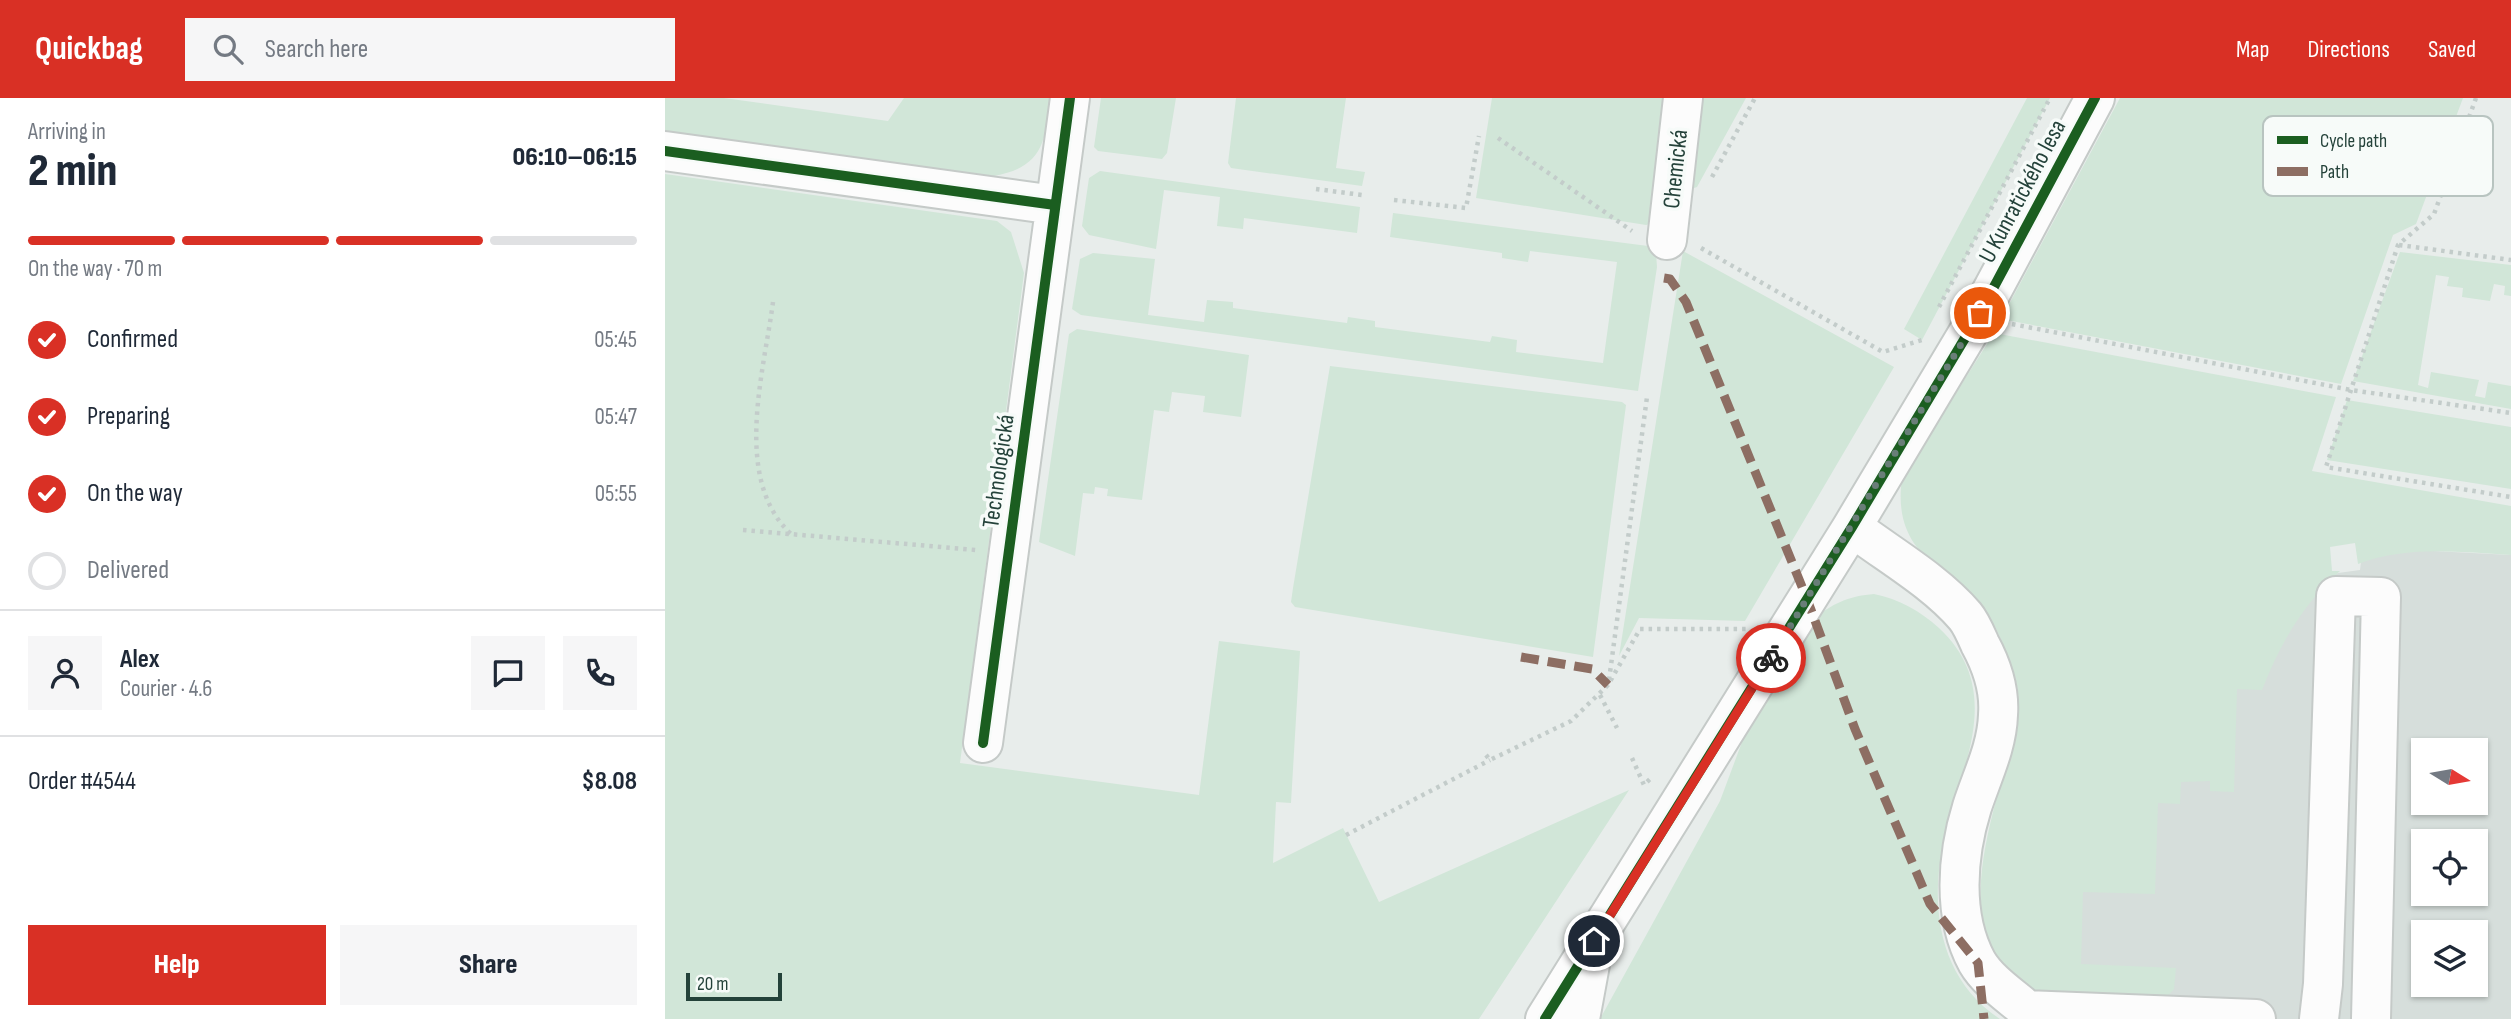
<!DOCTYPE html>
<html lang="en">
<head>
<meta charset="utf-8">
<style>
  :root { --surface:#fff; --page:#f6f6f7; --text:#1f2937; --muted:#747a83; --line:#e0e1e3; --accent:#d93025 }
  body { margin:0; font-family:"Sofia Sans Condensed",sans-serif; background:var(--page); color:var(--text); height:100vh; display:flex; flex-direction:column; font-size:26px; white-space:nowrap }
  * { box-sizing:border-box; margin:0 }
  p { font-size:23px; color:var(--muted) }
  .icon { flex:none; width:38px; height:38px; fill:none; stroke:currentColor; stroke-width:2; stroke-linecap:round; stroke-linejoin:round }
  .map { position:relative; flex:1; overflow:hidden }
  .sheet { display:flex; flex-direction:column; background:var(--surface); width:665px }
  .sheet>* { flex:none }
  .needle { width:46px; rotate:101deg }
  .controls { position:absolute; left:1746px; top:640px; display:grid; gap:14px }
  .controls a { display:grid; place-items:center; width:77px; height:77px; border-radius:0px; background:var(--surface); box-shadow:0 2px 5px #0004; font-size:35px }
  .scale { position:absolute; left:21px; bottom:18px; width:96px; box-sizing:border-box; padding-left:7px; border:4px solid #24423a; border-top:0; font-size:19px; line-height:24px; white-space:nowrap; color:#24423a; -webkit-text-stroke:5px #f7fbf9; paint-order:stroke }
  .pin { position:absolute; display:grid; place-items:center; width:60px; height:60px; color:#fff; margin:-30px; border:4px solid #fff; border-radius:50%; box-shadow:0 2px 7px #0007 }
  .courier { position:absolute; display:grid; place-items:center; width:70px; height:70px; margin:-35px; border:5px solid #d93025; border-radius:50%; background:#fff; color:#222; box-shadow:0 2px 9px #0007 }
  .summary em { font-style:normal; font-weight:800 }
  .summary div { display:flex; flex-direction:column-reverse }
  .summary { display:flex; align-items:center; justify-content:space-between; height:119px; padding:0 28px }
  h1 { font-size:46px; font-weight:800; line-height:52px }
  .bar { display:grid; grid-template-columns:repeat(4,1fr); gap:10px 7px; align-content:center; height:84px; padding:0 28px }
  .bar i { height:9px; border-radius:5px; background:var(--line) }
  .bar .active { background:var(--accent) }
  .bar p { grid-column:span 4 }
  .line { display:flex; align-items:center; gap:18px; padding:0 28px; border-top:2px solid var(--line) }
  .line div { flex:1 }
  .round { display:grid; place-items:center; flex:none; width:74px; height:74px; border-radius:0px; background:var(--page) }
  ol { padding:0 28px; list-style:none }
  li { display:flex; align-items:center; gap:21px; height:77px }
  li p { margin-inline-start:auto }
  li .icon { padding:7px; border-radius:50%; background:var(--accent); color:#fff; stroke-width:4 }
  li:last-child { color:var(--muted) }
  li i { width:38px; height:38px; border:4px solid var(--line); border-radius:50% }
  .cta { display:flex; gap:14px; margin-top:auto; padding:14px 28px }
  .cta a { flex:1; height:80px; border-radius:0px; background:var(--accent); color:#fff; font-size:28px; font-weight:800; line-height:80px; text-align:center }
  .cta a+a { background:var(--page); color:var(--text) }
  header { display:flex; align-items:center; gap:42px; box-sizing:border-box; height:98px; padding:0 35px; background:var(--accent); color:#fff }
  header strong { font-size:33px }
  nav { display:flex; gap:38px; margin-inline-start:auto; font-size:24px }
  .search { width:490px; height:63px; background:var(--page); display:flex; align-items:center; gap:18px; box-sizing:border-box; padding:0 24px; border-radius:0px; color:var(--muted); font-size:26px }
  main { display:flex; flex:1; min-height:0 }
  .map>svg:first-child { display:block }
  .built { fill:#d6dedb; fill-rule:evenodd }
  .green { fill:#d1e6d8 }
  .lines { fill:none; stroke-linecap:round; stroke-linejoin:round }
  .minor-casing { stroke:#c5cac8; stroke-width:42 }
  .path { stroke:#c3ccca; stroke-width:4.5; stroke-dasharray:3.5 5; stroke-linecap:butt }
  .minor { stroke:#fcfcfc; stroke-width:38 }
  .quiet { stroke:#8d6e63; stroke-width:9; stroke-dasharray:18 9; stroke-linecap:butt }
  .cycleway-casing { stroke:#f7fbf9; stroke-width:15 }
  .cycleway { stroke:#1b5e20; stroke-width:10 }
  .done { stroke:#697e78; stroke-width:7; stroke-dasharray:0 12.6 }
  .route { stroke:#d93025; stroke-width:9 }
  .labels { text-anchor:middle; stroke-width:7; stroke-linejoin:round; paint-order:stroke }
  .street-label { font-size:24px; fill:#24423a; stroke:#f7fbf9 }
  .key { fill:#f7fbf9; stroke:#b8c4c0; stroke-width:2 }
  .key-label { font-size:19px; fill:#24423a }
</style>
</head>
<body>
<header>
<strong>Quickbag</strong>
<div class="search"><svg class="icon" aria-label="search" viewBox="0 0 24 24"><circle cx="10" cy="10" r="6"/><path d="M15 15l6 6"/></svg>Search here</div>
<nav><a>Map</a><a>Directions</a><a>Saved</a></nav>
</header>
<main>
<section class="sheet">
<div class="summary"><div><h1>2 min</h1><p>Arriving in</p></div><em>06:10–06:15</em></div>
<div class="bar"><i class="active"></i><i class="active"></i><i class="active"></i><i></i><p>On the way · 70 m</p></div>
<ol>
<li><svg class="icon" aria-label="check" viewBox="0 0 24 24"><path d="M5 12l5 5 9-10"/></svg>Confirmed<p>05:45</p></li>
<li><svg class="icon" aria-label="check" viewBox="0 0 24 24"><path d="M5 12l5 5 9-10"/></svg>Preparing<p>05:47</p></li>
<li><svg class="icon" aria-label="check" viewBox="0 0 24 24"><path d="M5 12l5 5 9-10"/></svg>On the way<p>05:55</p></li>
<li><i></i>Delivered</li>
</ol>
<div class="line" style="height:126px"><a class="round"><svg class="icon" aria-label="person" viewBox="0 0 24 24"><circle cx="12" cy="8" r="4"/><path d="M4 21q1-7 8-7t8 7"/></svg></a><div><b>Alex</b><p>Courier · 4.6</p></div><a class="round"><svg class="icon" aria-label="chat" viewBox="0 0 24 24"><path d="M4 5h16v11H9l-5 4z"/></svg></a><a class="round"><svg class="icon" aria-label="phone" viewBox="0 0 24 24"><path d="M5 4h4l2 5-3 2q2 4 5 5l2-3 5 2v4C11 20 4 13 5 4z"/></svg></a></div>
<div class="line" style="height:91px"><div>Order #4544</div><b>$8.08</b></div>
<div class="cta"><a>Help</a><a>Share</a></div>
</section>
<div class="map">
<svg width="1846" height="921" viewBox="0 0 1846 921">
  <rect width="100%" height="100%" fill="#e8edeb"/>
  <path class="built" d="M1749,452L1846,457V921H1359L1372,892L1385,632L1673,475L1695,472L1696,464L1714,458ZM1759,653H1811V705H1759ZM1759,744H1811V796H1759ZM1759,835H1811V887H1759Z"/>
  <path class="green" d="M0,0H59L223,23L239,0H386C380,44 378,69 329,78L0,33Z
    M436,0H511L502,55L497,61L433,53L429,49Z
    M571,0H681L671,70L700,74L697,88L566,70L563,65Z
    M827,0H1012L991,124L981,127L811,100Z
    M1027,0H1081L1032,89L1026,91Z
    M1362,0H1385L1257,242L1239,231Z
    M1455,0H1798L1751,126L1728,137L1676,286L1336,221Z
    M435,73L695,109L692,135L579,120L578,131L552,128L555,99L499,92L491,151L424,137L417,128L424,80Z
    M0,76L332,123L346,134L359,175L295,665L534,697L554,543L635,553L626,705L611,704L608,765L678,730L714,804L964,692L814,921H0Z
    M728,115L983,148L991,155L992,169L973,293L416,217L407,211L415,161L428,155L490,161L483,217L539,224L542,202L568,204V210L682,225L683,219L710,223V229L825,244L827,238L852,242L851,254L938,265L952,164L865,153L863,164L837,160V155L725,139Z
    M1018,153L1229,269L1080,523L974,520L954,558Z
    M1735,154L1846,167V198L1839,197L1840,188L1829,186L1825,203L1797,199L1798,190L1782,188L1784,179L1771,177L1753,287L1763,290L1766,274L1814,282L1810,298L1820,300L1823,284L1846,288V311L1688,283Z
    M412,231L584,257L576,319L538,314L540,298L507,294L504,314L489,312L477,402L442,398L443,391L430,389L429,396L418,395L410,458L374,444L404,236Z
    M1329,235L1671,299L1647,373L1846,408V457C1794,454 1743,447 1693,466L1690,445L1665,449L1667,473H1675C1638,506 1615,546 1597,592L1572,591L1569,694L1545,693V683L1516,684L1515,706L1493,705L1490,796L1418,794L1416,866L1511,870L1509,891L1502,899C1466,898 1412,902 1379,896C1364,894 1351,881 1340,870C1300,828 1318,753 1331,702C1341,661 1364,617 1348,573C1343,559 1337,542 1330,529C1295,469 1225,466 1237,380Z
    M665,268L957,304L961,307L928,559L630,509L626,504L628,490Z
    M1682,302L1846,329V391L1662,362Z
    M1209,496C1234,501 1255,513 1274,530C1339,591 1299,663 1281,735C1263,803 1272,880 1335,921H935L1055,703L1080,636L1152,518C1171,504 1185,498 1209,496Z"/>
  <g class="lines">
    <defs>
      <path id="minor" d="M0,53L390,107
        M1002,142L1018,0
        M1187,429C1224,457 1270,483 1300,518C1306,525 1311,537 1315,546C1327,568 1335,591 1333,617C1332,649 1317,678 1307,709C1292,757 1287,818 1312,864C1323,883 1346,898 1362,912L1591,921
        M318,645L405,0
        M880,921L1187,429L1315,215L1430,0
        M915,921L926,861
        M1654,921L1658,886L1671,498L1716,499L1706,921"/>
    </defs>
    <use href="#minor" class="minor-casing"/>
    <path class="path" d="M1811,0L1769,116L1733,147L1661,369L1846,399
      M833,40L967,133
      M1047,79L1090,0
      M651,91L697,97
      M729,102L801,110L814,38
      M1734,147L1846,162
      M1036,150L1218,254L1257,242
      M108,204C99,274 67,381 126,436
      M1274,209L1385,0
      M1347,226L1686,292L1846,315
      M78,432L311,452
      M944,582L982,299
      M935,597L952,630
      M821,657L825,662L906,623L943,587L975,531H1081
      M967,660L979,687L987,679
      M681,737L825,662"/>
    <use href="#minor" class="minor"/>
    <path class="quiet" d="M999,180L1005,181L1021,204L1142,501L1190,631L1265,806L1313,865L1319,921
      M856,559L927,571L943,587"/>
    <defs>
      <path id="cycleway" d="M0,53L390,107
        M318,645L405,0
        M880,921L1187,429L1315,215L1430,0"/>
    </defs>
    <use href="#cycleway" class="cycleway-casing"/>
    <use href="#cycleway" class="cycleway"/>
  </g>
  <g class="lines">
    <path class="done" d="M1106,560L1315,215"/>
    <path class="route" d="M929,843L1106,560"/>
  </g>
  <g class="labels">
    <g class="street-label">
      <text transform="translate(1010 71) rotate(-84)" y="8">Chemická</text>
      <text transform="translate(1357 93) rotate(-62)" y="8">U Kunratického lesa</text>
      <text transform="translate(333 373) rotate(-82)" y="8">Technologická</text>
    </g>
  </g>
  <rect x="1598" y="18" width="230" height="80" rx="10" class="key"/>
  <rect x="1612" y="38" width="31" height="8" fill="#1b5e20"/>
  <rect x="1612" y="69" width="31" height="9" fill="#8d6e63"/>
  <g class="key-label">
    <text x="1655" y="49">Cycle path</text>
    <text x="1655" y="80">Path</text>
  </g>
</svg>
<div class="controls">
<a><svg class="needle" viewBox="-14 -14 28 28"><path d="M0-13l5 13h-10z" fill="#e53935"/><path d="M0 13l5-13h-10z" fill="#747a83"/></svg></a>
<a><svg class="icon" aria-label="locate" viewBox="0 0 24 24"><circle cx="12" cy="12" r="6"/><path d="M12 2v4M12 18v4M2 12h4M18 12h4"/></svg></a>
<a><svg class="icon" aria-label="layers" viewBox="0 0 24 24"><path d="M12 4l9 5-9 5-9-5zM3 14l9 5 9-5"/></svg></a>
</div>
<div class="scale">20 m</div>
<div class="pin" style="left:1315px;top:215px;background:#ea580c"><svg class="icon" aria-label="bag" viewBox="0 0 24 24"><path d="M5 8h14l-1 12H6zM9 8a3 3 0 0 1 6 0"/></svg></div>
<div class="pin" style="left:929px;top:843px;background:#1f2937"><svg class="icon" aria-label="home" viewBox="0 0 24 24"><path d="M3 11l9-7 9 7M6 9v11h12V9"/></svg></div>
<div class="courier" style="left:1106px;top:560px"><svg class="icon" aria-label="bike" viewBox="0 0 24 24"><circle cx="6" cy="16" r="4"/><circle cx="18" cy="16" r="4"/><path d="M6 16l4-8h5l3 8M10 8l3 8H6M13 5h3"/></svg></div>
</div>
</main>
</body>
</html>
